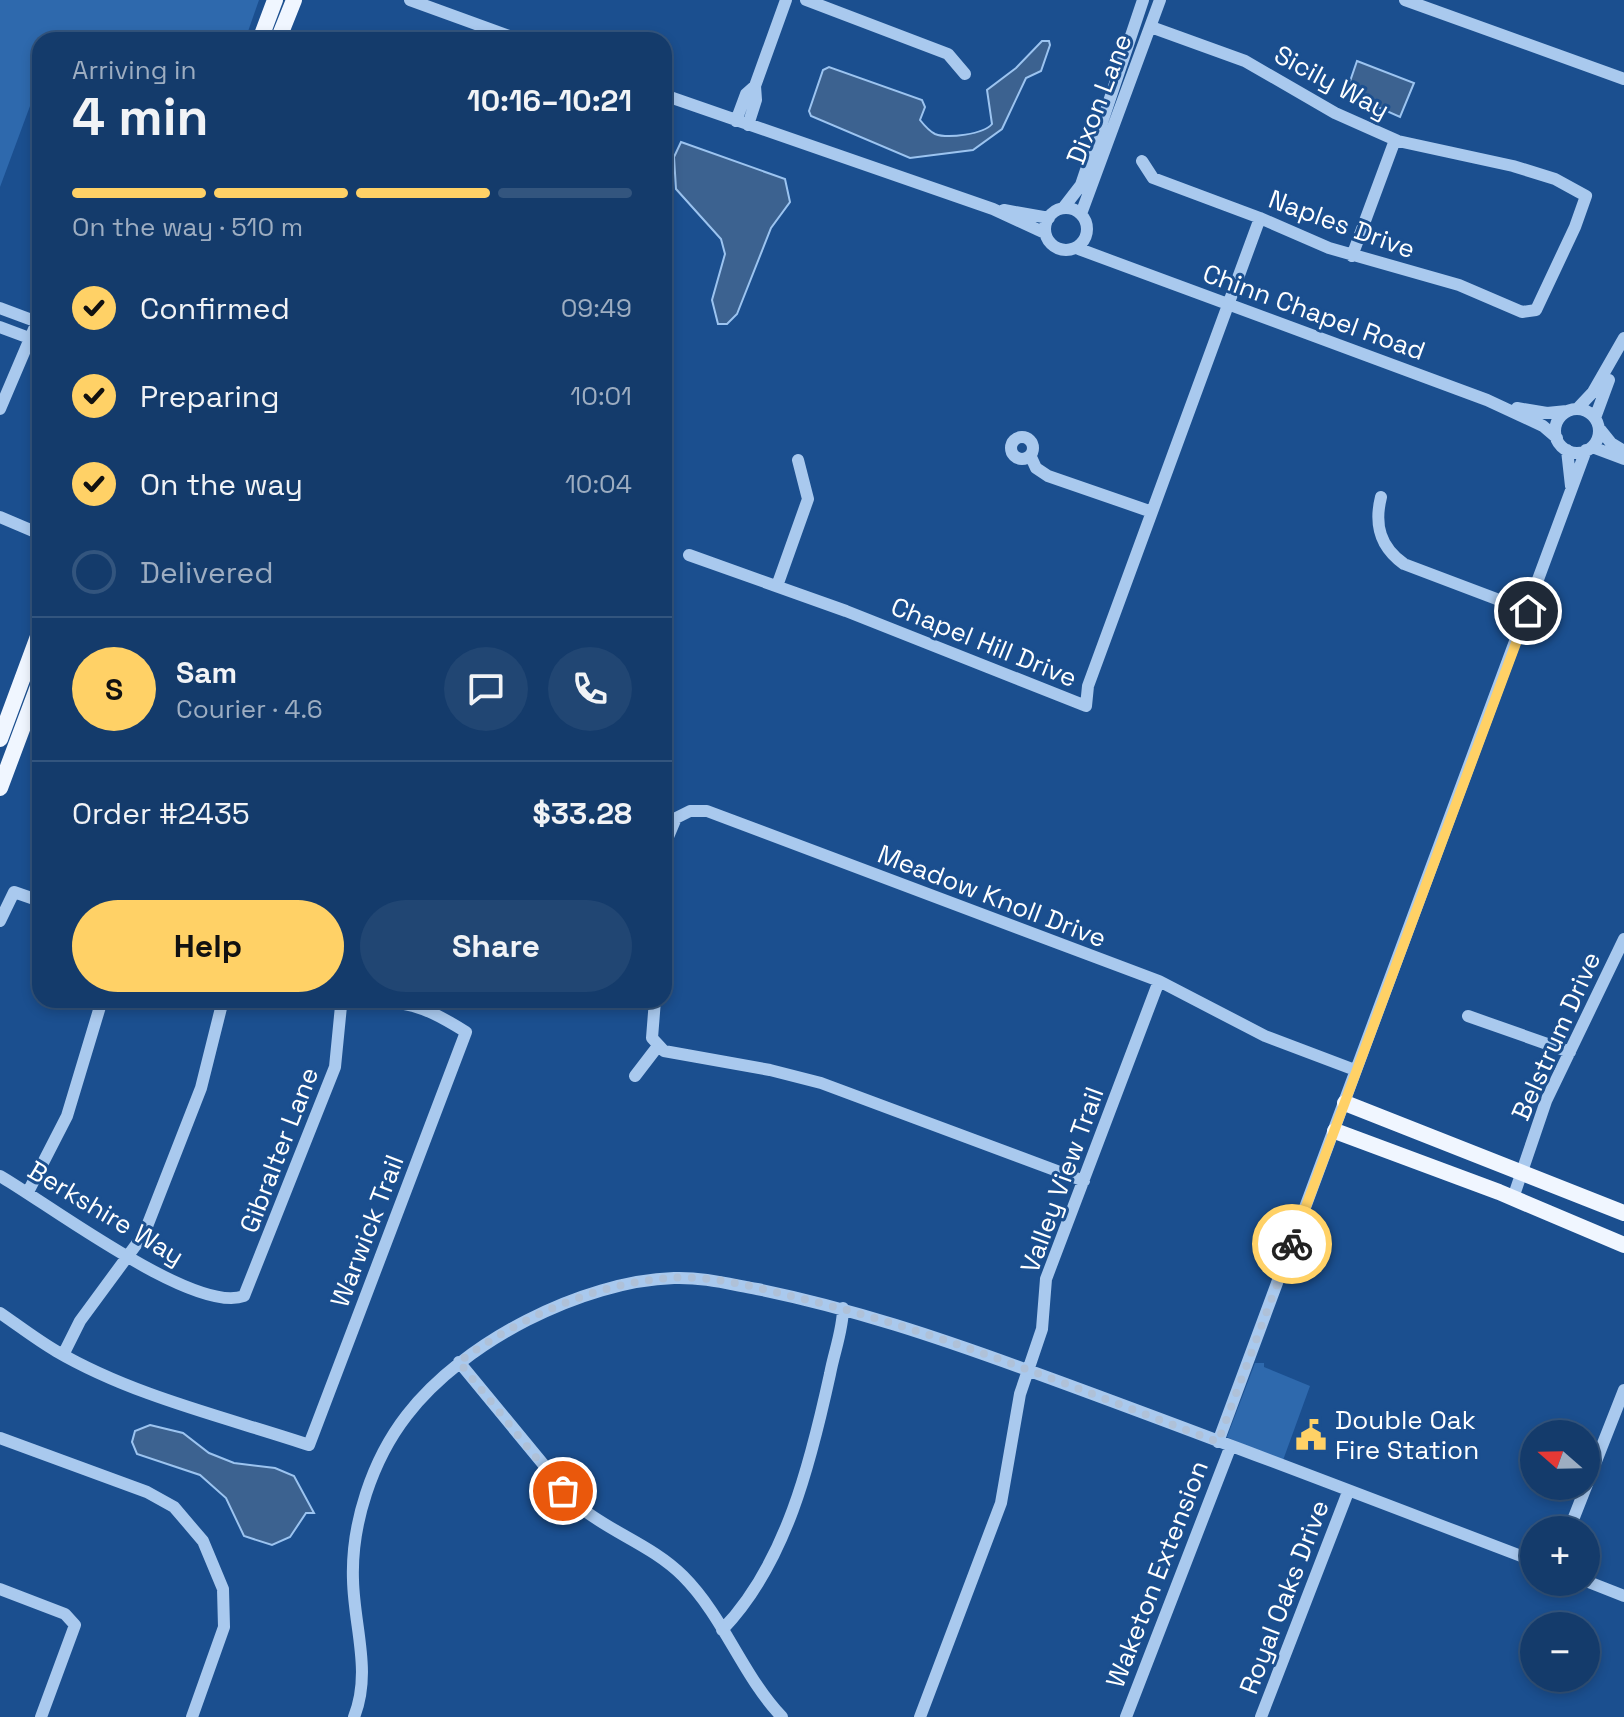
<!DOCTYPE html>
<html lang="en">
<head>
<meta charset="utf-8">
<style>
  :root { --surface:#143b6b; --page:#214673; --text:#f1f3f6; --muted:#9dadc1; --line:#33557e; --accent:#ffd166 }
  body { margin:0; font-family:"Space Grotesk",sans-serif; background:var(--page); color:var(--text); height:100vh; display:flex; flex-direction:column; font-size:30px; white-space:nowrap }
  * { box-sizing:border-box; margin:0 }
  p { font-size:26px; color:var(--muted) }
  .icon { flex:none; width:44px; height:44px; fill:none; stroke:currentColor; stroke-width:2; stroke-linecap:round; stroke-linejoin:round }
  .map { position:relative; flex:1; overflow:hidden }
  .sheet { position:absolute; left:32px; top:32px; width:640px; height:976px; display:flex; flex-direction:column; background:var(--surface); border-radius:24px; box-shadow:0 4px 12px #0003,0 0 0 2px var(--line) }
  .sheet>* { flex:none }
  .needle { width:52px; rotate:290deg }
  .buttons { position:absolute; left:1520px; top:1420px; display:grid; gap:16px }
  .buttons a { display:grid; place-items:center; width:80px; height:80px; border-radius:50%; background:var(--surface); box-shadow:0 4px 12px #0003,0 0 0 2px var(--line); font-size:40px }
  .pin { position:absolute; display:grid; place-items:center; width:68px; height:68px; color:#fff; margin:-34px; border:4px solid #fff; border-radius:50%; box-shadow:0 2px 8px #0007 }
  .courier { position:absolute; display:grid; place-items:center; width:80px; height:80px; margin:-40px; border:6px solid #ffd166; border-radius:50%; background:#fff; color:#222; box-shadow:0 2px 10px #0007 }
  .headline em { font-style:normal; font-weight:800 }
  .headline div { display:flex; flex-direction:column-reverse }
  .headline { display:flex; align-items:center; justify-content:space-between; height:136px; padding:0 40px }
  h1 { font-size:52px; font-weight:800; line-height:60px }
  .bar { display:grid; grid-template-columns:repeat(4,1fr); gap:12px 8px; align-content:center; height:96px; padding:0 40px }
  .bar i { height:10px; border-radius:6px; background:var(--line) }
  .bar .selected { background:var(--accent) }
  .bar p { grid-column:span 4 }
  .line { display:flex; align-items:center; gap:20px; padding:0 40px; border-top:2px solid var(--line) }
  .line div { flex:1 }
  .round { display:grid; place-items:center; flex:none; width:84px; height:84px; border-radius:42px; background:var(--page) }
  ol { padding:0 40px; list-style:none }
  li { display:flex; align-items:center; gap:24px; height:88px }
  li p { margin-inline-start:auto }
  li .icon { padding:8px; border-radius:50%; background:var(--accent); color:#111; stroke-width:4 }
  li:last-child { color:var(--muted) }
  li i { width:44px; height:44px; border:4px solid var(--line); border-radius:50% }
  .primary-button { display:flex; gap:16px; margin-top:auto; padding:16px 40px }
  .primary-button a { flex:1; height:92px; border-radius:48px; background:var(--accent); color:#111; font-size:32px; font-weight:800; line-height:92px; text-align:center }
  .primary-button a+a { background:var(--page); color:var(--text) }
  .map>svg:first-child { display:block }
  .green { fill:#2e69ad }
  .water { fill:#3c6290; stroke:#9cc4f0; stroke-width:2 }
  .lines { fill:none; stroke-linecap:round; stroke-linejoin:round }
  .minor { stroke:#a9c9ee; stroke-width:12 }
  .major { stroke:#f0f6ff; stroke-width:16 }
  .done { stroke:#afc1d8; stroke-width:8; stroke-dasharray:0 14.4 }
  .route { stroke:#ffd166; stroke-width:10 }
  .labels { text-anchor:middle; stroke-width:6; stroke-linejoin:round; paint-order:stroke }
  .street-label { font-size:26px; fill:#fff; stroke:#1b4f8f }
  .poi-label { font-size:26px; fill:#fff; stroke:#1b4f8f; text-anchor:start }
</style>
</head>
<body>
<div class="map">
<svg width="1624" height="1717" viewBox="0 0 1624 1717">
  <rect width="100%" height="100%" fill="#1b4f8f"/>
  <path class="green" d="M0,0H259L245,40H40V79L0,187Z
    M1255,1363H1264V1367L1310,1386L1282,1463L1227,1437Z"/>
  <path class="water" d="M1042,41H1049L1050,45L1041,71L1026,78L1002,129L973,150L910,158L811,116L809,111L823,70L829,67L922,100L925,107L920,120C924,125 929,131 935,134C948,139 984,134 992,124L987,90L1016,68Z
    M1357,61L1414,83L1400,117L1346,93Z
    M681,142L785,179L790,202L771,228L737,314L727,324H718L712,300L725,254L721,239L676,189L674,157Z
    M150,1425L183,1433L209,1453L234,1463L275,1468L294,1476L314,1513H306L290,1537L272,1545L244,1536L226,1498L200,1475L137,1454L132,1442L135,1431Z"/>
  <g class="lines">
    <path class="minor" d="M410,0L520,40
      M806,0L948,54L965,74
      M1405,0L1624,79
      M664,95L993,209L1045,233
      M736,121L746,94L755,86
      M748,125L756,100L755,86L786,0
      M1142,161L1153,178L1260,218L1329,248L1459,285L1522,312L1536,310L1575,227L1586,196L1555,179L1513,166L1398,141L1335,113L1245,61L1151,27
      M1064,207L1081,185L1143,0
      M1045 229a21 21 0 1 1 42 0a21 21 0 1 1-42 0Z
      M1004,210L1049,218
      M1081,214L1160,0
      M1079,249L1487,400L1543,426L1557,438
      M1352,256L1395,140
      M0,308L40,323
      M0,327L40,342
      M1517,408L1547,413L1567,411
      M0,409L37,322
      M1577,409L1593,392L1624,338
      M1555 431a22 22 0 1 1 44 0a22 22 0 1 1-44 0Z
      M1595,418L1609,380
      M1599,428L1611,443L1624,451
      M1011 448a11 11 0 1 1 22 0a11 11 0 1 1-22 0Z
      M1592,447L1624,459
      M1567,450L1571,486
      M1031,457L1036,468L1048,476L1152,512
      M1381,497C1374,525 1380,547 1404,564L1528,611
      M0,517L40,534
      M689,555L846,611L1086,706L1088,686L1260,218
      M777,586L808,499L798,460
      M664,890L668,837L676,818L690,811H707L1159,981L1265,1036L1355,1070
      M0,921L14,892L40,901
      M655,1000L652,1038L664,1051L770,1070L821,1083L1084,1181
      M1468,1016L1570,1052
      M635,1076L658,1046
      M0,1176C47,1203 195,1315 244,1296L335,1067L341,1006
      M28,1192L67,1116L102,1000
      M1513,1198L1546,1101L1624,939
      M0,1313C19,1326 37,1340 56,1351C133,1396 225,1417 309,1445L466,1032C445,1019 422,1005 396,1003C367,1000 345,1007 314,1000
      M63,1355L80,1321L144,1234L201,1088L223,1000
      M459,1362L576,1504C609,1532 652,1545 683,1576C724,1617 742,1675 782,1717
      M0,1438L147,1492L174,1507L203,1541L223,1589L224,1627L192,1717
      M1218,1442L1586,450
      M1569,1530L1624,1390
      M1586,1581L1624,1596
      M0,1589L65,1614L75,1625L41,1717
      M722,1630C786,1564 811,1461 830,1374C834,1352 843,1330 843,1308
      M354,1717C372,1672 354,1627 353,1580C351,1524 372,1460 407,1415C463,1342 582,1281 674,1278C703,1277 729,1284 757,1289C851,1308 940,1338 1030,1371C1198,1432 1366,1497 1534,1561
      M920,1717L1001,1503L1020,1394L1042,1329L1046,1279L1159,981
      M1126,1717L1230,1448
      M1261,1717L1348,1492"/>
    <path class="major" d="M260,40L275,0
      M278,40L294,0
      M0,739L40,631
      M0,788L40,681
      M1345,1103L1624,1213
      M1335,1131L1499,1192L1624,1245"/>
  </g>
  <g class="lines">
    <path class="done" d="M563,1491L459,1362C518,1318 596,1283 670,1278C711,1275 755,1287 795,1297C941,1331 1079,1390 1218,1442L1292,1244"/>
    <path class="route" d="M1292,1244L1528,611"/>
  </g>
  <defs>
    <symbol id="civic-bare" viewBox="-9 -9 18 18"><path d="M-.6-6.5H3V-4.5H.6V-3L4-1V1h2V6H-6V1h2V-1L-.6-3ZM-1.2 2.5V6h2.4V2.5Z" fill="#ffd166" stroke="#1b4f8f" stroke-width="2.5" paint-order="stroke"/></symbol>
  </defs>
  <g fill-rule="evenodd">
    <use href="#civic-bare" x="1289" y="1413" width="44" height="44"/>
  </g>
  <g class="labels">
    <g class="street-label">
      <text transform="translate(1332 82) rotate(28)" y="9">Sicily Way</text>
      <text transform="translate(1099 99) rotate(-69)" y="9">Dixon Lane</text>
      <text transform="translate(1342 224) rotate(20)" y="9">Naples Drive</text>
      <text transform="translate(1314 312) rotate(20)" y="9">Chinn Chapel Road</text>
      <text transform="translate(984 642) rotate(22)" y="9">Chapel Hill Drive</text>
      <text transform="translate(992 896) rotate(21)" y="9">Meadow Knoll Drive</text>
      <text transform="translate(1556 1036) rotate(-66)" y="9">Belstrum Drive</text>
      <text transform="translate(279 1150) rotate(-69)" y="9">Gibralter Lane</text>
      <text transform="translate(1062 1180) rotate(-70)" y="9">Valley View Trail</text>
      <text transform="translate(106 1213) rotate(31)" y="9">Berkshire Way</text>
      <text transform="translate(367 1231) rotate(-69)" y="9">Warwick Trail</text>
      <text transform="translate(1157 1574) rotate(-69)" y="9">Waketon Extension</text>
      <text transform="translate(1284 1597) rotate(-69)" y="9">Royal Oaks Drive</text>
    </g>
    <g class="poi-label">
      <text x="1335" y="1429">Double Oak<tspan x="1335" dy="30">Fire Station</tspan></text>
    </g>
  </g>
</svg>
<div class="buttons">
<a><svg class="needle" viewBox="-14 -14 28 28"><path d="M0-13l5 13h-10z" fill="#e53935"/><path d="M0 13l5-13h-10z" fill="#9dadc1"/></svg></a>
<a>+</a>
<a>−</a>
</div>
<div class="pin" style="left:563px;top:1491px;background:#ea580c"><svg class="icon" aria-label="bag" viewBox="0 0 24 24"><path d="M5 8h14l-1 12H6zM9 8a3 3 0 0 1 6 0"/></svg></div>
<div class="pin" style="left:1528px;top:611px;background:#1f2937"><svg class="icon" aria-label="home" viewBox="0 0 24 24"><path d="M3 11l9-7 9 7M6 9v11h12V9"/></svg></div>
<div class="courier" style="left:1292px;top:1244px"><svg class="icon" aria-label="bike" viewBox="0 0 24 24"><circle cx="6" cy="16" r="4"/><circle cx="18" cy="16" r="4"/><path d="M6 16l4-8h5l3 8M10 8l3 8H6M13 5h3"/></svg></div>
<section class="sheet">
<div class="headline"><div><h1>4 min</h1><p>Arriving in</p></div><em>10:16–10:21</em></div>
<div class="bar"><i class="selected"></i><i class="selected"></i><i class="selected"></i><i></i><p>On the way · 510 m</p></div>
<ol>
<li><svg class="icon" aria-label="check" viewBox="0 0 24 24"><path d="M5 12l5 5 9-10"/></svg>Confirmed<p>09:49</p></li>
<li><svg class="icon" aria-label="check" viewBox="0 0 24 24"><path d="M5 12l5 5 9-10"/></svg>Preparing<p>10:01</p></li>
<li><svg class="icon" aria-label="check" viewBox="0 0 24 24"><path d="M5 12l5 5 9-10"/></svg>On the way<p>10:04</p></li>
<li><i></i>Delivered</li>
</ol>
<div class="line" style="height:144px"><b class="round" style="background:var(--accent);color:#111">S</b><div><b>Sam</b><p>Courier · 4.6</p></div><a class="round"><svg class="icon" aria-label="chat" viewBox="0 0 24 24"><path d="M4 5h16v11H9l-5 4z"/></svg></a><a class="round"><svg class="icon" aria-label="phone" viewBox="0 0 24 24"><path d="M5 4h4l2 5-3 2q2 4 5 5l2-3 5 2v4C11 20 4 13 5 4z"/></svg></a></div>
<div class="line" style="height:104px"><div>Order #2435</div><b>$33.28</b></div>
<div class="primary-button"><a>Help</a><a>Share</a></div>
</section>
</div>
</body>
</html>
